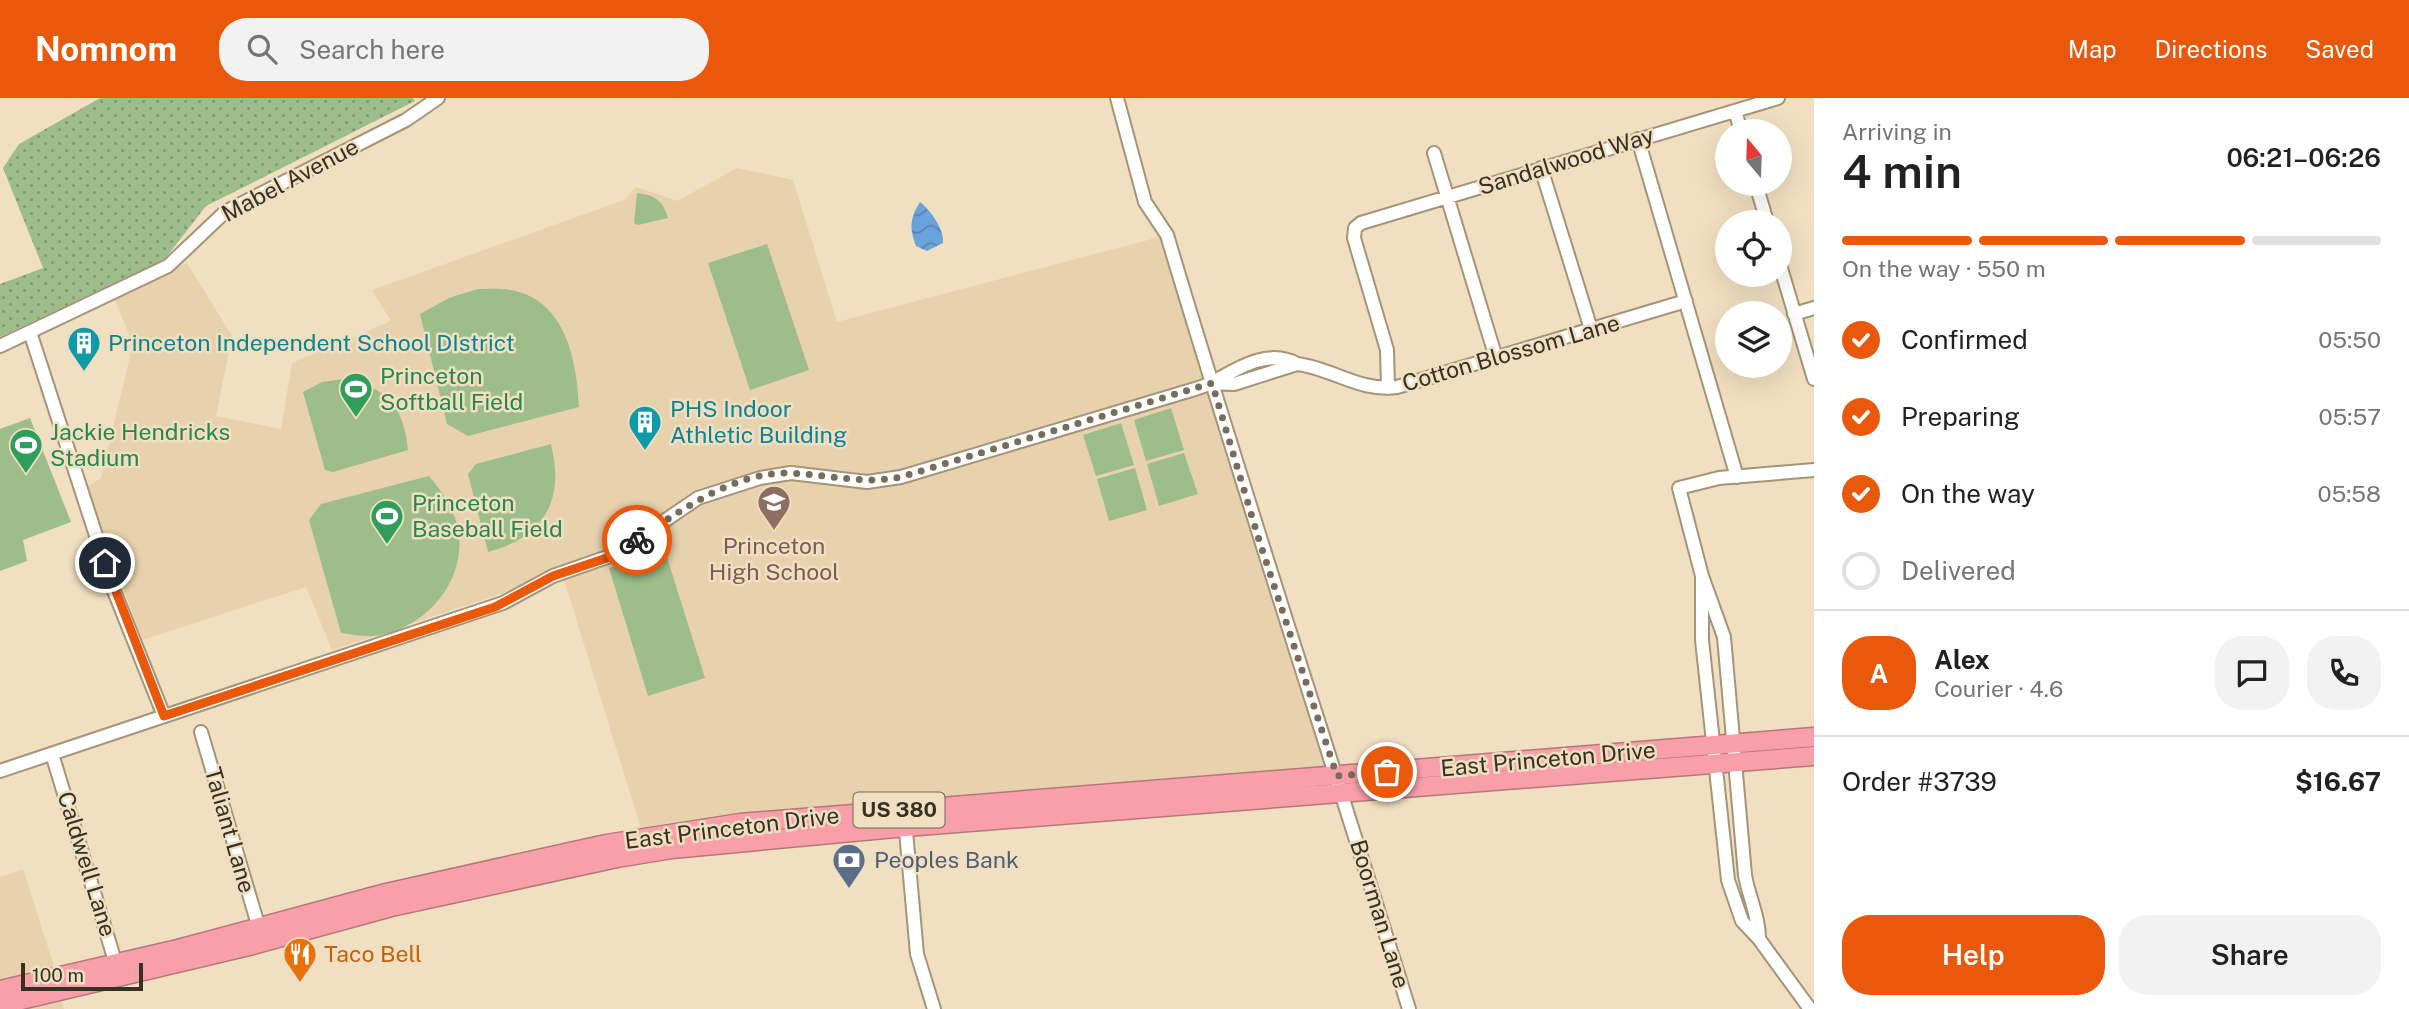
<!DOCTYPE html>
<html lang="en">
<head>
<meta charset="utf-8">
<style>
  :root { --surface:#fff; --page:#f2f2f2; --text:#202124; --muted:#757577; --line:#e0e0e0; --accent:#ea580c }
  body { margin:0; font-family:"Public Sans",sans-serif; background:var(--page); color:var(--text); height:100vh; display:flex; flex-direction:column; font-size:26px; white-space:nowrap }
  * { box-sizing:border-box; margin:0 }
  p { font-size:23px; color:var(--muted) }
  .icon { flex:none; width:38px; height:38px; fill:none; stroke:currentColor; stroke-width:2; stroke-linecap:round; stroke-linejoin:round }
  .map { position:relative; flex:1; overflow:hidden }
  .side { display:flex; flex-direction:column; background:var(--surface); width:595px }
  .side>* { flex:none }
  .needle { width:46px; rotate:341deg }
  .fabs { position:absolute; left:1715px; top:21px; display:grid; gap:14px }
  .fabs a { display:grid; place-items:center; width:77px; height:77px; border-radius:50%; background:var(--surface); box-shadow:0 7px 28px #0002; font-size:35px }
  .scale { position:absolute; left:21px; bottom:18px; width:122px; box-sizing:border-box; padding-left:7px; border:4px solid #373025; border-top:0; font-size:19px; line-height:24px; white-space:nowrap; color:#373025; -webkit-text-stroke:5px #f1dfc1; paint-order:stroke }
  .pin { position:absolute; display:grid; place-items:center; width:60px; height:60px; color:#fff; margin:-30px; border:4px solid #fff; border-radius:50%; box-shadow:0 2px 7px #0007 }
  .courier { position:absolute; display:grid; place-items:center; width:70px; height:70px; margin:-35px; border:5px solid #ea580c; border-radius:50%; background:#fff; color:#222; box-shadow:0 2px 9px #0007 }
  .overview em { font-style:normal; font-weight:600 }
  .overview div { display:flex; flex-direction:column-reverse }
  .overview { display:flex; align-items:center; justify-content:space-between; height:119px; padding:0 28px }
  h1 { font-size:46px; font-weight:600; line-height:52px }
  .bar { display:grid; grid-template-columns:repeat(4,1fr); gap:10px 7px; align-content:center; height:84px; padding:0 28px }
  .bar i { height:9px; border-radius:5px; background:var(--line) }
  .bar .active { background:var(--accent) }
  .bar p { grid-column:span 4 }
  .line { display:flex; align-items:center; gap:18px; padding:0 28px; border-top:2px solid var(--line) }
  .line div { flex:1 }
  .round { display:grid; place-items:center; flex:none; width:74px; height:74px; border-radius:28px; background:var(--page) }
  ol { padding:0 28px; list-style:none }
  li { display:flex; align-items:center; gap:21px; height:77px }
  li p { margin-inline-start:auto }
  li .icon { padding:7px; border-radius:50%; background:var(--accent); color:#fff; stroke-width:4 }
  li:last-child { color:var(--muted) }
  li i { width:38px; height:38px; border:4px solid var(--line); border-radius:50% }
  .cta { display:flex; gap:14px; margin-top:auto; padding:14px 28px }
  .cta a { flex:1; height:80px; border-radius:28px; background:var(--accent); color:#fff; font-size:28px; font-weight:600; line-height:80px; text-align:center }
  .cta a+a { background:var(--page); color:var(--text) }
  header { display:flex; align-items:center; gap:42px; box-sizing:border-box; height:98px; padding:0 35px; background:var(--accent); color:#fff }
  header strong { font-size:33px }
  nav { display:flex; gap:38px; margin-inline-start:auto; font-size:24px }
  .search { width:490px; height:63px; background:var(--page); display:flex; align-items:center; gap:18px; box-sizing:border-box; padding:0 24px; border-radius:28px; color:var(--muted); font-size:26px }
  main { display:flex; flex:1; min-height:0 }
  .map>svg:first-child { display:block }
  .built { fill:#e8d2ad }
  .grass { fill:url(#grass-dots) }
  .green { fill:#9dbd8b }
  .water { fill:url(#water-waves) }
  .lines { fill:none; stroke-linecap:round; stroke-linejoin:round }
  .minor-casing { stroke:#a59478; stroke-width:16 }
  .highway-casing { stroke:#b4787b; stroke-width:21 }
  .minor { stroke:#fff; stroke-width:12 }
  .highway { stroke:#f89faa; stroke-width:18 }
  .done { stroke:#786d5c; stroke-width:7; stroke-dasharray:0 12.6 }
  .route { stroke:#ea580c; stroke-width:9 }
  .labels { text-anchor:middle; stroke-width:5; stroke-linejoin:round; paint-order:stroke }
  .shield { fill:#f1dfc1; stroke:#6f6454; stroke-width:2 }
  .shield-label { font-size:21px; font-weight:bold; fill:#373025 }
  .street-label { font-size:23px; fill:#373025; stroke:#f1dfc1 }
  .culture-label { font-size:23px; fill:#0d838f; stroke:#f1dfc1; text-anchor:start }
  .leisure-label { font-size:23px; fill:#27864d; stroke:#f1dfc1; text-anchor:start }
  .education-label { font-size:23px; fill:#785e54; stroke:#f1dfc1 }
  .service-label { font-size:23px; fill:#4e5e75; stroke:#f1dfc1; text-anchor:start }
  .food-label { font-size:23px; fill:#c56008; stroke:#f1dfc1; text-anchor:start }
</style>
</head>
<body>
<header>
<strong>Nomnom</strong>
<div class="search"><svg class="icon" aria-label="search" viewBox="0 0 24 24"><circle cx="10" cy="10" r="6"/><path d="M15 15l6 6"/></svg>Search here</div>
<nav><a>Map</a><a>Directions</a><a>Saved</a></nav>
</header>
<main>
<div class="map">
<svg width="1814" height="911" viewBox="0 0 1814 911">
  <defs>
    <pattern id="grass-dots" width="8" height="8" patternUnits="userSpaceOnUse" patternTransform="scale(1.75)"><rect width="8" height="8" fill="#9dbd8b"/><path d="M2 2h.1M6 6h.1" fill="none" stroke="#819a71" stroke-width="1.8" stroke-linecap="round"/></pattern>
    <pattern id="water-waves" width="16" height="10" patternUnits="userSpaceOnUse" patternTransform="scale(1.75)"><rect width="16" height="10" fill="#68a3de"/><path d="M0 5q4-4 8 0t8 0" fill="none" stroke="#5685b4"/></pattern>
  </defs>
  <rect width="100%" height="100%" fill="#f1dfc1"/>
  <path class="built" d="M737,70L793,82L837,224L1167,137L1280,498L1325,669L647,750L562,475L332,552L306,489L142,542L87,389L101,380L133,246L114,200L187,165L232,238L216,318L281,331L292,265L391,223L372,192L624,102L636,89L677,103Z
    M23,771L52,862L64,911H0V779Z"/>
  <path class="grass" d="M100,0H413L415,3L206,108L164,162L0,239V186L43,170L3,70L19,46Z"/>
  <path class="green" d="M637,95C654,97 663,102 668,120L638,127L634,125Z
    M767,146L809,272L750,292L708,165Z
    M478,191C488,191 501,190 511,192C566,202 577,263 579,309L468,338L447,326L420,216L449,200Z
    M344,281C387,289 404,309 408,352L333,374L325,372L303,294L322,284Z
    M1171,310L1184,352L1146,363L1134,322Z
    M30,320L71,424L23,442L27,463L0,473V331Z
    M1121,325L1134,367L1096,378L1083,337Z
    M551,346C565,403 544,439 488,454L468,376L476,366Z
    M1184,355L1198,396L1159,408L1147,366Z
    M1135,370L1147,412L1109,423L1097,381Z
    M429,378C442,394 453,409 458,430C468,483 425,532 374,538C363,539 351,536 341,535L309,422L321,406Z
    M665,453L705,580L648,598L609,470Z"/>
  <path class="water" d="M920,104C930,112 944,130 943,145L927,153L916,148C909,130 910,120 920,104Z"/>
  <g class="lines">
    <defs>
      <path id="minor" d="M1117,0L1145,104L1167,137C1244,396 1329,653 1409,911
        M1735,13L1741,33
        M1638,41L1737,379
        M1434,55L1496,260
        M1541,70L1591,231
        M1756,86L1767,124
        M1780,167L1814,281
        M1794,216L1814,210
        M30,234L114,493L164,618
        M0,248L168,168L225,114L406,22L438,0
        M1297,266C1332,270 1359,294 1397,289L1686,203
        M1388,290L1387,252L1354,140L1355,130L1361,125L1778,0
        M1702,478L1724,539L1745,777C1749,800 1759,818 1759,841L1742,823L1728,782L1702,542Z
        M1702,478L1679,390L1719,380L1814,372
        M201,634L259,830
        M52,656L118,873
        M0,673L503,505L553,478L616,456L698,400L760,380L791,375L867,384L901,379L1175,297C1187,293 1202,290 1213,284C1238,270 1268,250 1297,266L1234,286L1212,285
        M905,722L917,856L934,911
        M1759,841L1810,911"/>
      <path id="highway" d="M0,892L178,851L386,795L606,746L740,725L1814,639
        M0,907L249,848L391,809L617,760L672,751L906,729L1814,658"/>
    </defs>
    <use href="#minor" class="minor-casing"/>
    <use href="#highway" class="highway-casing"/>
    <use href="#minor" class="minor"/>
    <use href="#highway" class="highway"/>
  </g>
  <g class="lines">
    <path class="done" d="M637,442C679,413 734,374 788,375C827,376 862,387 901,379L1212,285L1259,442L1337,678L1387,674"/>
    <path class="route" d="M105,465L164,618L495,509L553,478L607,460L637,442"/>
  </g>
  <defs>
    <symbol id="building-pin" viewBox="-11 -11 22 30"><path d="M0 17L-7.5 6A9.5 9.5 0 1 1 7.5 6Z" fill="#0f9aa8" stroke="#f1dfc1"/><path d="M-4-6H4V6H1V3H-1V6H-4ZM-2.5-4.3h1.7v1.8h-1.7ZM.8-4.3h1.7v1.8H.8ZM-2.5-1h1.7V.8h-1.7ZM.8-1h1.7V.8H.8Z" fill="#fff"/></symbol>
    <symbol id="stadium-pin" viewBox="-11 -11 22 30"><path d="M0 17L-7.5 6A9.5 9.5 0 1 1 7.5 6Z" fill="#2e9e5b" stroke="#f1dfc1"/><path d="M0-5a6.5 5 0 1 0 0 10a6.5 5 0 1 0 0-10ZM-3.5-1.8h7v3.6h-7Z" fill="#fff"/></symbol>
    <symbol id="school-pin" viewBox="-11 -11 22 30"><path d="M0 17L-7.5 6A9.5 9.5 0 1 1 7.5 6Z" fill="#8d6e63" stroke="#f1dfc1"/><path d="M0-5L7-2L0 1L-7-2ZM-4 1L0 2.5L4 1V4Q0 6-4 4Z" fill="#fff"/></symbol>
    <symbol id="bank-pin" viewBox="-11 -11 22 30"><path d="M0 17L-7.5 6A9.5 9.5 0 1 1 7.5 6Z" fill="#5c6f8a" stroke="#f1dfc1"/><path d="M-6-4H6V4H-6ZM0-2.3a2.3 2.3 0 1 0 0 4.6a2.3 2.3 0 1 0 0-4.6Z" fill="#fff"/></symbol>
    <symbol id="restaurant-pin" viewBox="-11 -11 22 30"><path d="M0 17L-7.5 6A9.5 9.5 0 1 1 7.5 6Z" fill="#e8710a" stroke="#f1dfc1"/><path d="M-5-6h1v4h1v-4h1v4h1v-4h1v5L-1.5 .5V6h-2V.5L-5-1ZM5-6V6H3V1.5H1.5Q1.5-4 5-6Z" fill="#fff"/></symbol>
  </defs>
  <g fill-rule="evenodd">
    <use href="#building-pin" x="65" y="226" width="38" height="52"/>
    <use href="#stadium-pin" x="337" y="272" width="38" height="52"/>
    <use href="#building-pin" x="626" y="305" width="38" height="52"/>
    <use href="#stadium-pin" x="7" y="328" width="38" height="52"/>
    <use href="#school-pin" x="755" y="385" width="38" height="52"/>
    <use href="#stadium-pin" x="368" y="399" width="38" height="52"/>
    <use href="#bank-pin" x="830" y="743" width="38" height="52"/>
    <use href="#restaurant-pin" x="281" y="837" width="38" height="52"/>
  </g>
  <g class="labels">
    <rect class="shield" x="853.5" y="694.5" width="91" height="35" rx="5"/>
    <g class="shield-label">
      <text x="899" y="719">US 380</text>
    </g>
    <g class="street-label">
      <text transform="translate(1566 63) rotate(-17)" y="8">Sandalwood Way</text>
      <text transform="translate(290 82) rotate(-28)" y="8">Mabel Avenue</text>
      <text transform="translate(1511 255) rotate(-16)" y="8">Cotton Blossom Lane</text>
      <text transform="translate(1548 661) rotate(-5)" y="8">East Princeton Drive</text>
      <text transform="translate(732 730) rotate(-7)" y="8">East Princeton Drive</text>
      <text transform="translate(230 732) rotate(74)" y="8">Taliant Lane</text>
      <text transform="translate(87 766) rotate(73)" y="8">Caldwell Lane</text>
      <text transform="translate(1380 816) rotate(73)" y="8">Boorman Lane</text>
    </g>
    <g class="culture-label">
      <text x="108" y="253">Princeton Independent School DIstrict</text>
      <text x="670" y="319">PHS Indoor<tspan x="670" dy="26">Athletic Building</tspan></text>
    </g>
    <g class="leisure-label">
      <text x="380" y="286">Princeton<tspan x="380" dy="26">Softball Field</tspan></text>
      <text x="50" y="342">Jackie Hendricks<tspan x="50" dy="26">Stadium</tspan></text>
      <text x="412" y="413">Princeton<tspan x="412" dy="26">Baseball Field</tspan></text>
    </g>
    <g class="education-label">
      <text x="774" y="456">Princeton<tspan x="774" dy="26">High School</tspan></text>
    </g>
    <g class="service-label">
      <text x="874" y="770">Peoples Bank</text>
    </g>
    <g class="food-label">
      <text x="324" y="864">Taco Bell</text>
    </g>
  </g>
</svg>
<div class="fabs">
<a><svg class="needle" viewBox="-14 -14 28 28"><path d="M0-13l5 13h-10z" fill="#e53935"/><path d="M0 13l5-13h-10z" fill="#757577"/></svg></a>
<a><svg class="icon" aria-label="locate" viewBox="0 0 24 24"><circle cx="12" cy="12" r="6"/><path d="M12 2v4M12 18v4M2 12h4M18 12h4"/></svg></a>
<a><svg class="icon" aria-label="layers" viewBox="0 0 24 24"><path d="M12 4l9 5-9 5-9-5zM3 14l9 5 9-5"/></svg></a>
</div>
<div class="scale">100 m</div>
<div class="pin" style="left:1387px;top:674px;background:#ea580c"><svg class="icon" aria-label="bag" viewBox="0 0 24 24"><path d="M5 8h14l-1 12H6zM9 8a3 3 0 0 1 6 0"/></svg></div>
<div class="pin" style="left:105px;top:465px;background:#1f2937"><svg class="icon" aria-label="home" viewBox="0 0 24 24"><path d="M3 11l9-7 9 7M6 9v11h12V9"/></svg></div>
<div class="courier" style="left:637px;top:442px"><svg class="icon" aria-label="bike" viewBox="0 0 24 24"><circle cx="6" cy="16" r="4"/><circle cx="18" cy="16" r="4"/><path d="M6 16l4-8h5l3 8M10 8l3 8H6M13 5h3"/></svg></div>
</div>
<section class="side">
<div class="overview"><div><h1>4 min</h1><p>Arriving in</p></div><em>06:21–06:26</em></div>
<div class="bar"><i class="active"></i><i class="active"></i><i class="active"></i><i></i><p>On the way · 550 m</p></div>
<ol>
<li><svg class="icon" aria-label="check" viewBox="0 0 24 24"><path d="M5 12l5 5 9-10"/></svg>Confirmed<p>05:50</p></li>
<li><svg class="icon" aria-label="check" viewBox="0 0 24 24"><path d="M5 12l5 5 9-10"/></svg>Preparing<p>05:57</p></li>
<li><svg class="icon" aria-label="check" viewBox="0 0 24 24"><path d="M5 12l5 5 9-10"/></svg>On the way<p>05:58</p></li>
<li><i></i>Delivered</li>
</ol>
<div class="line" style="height:126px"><b class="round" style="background:var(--accent);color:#fff">A</b><div><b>Alex</b><p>Courier · 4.6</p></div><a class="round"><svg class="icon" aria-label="chat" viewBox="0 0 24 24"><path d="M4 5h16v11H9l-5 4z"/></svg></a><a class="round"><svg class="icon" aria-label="phone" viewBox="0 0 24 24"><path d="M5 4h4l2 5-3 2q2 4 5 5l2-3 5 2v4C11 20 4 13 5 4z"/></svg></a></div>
<div class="line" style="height:91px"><div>Order #3739</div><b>$16.67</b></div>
<div class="cta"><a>Help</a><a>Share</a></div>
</section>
</main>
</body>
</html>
